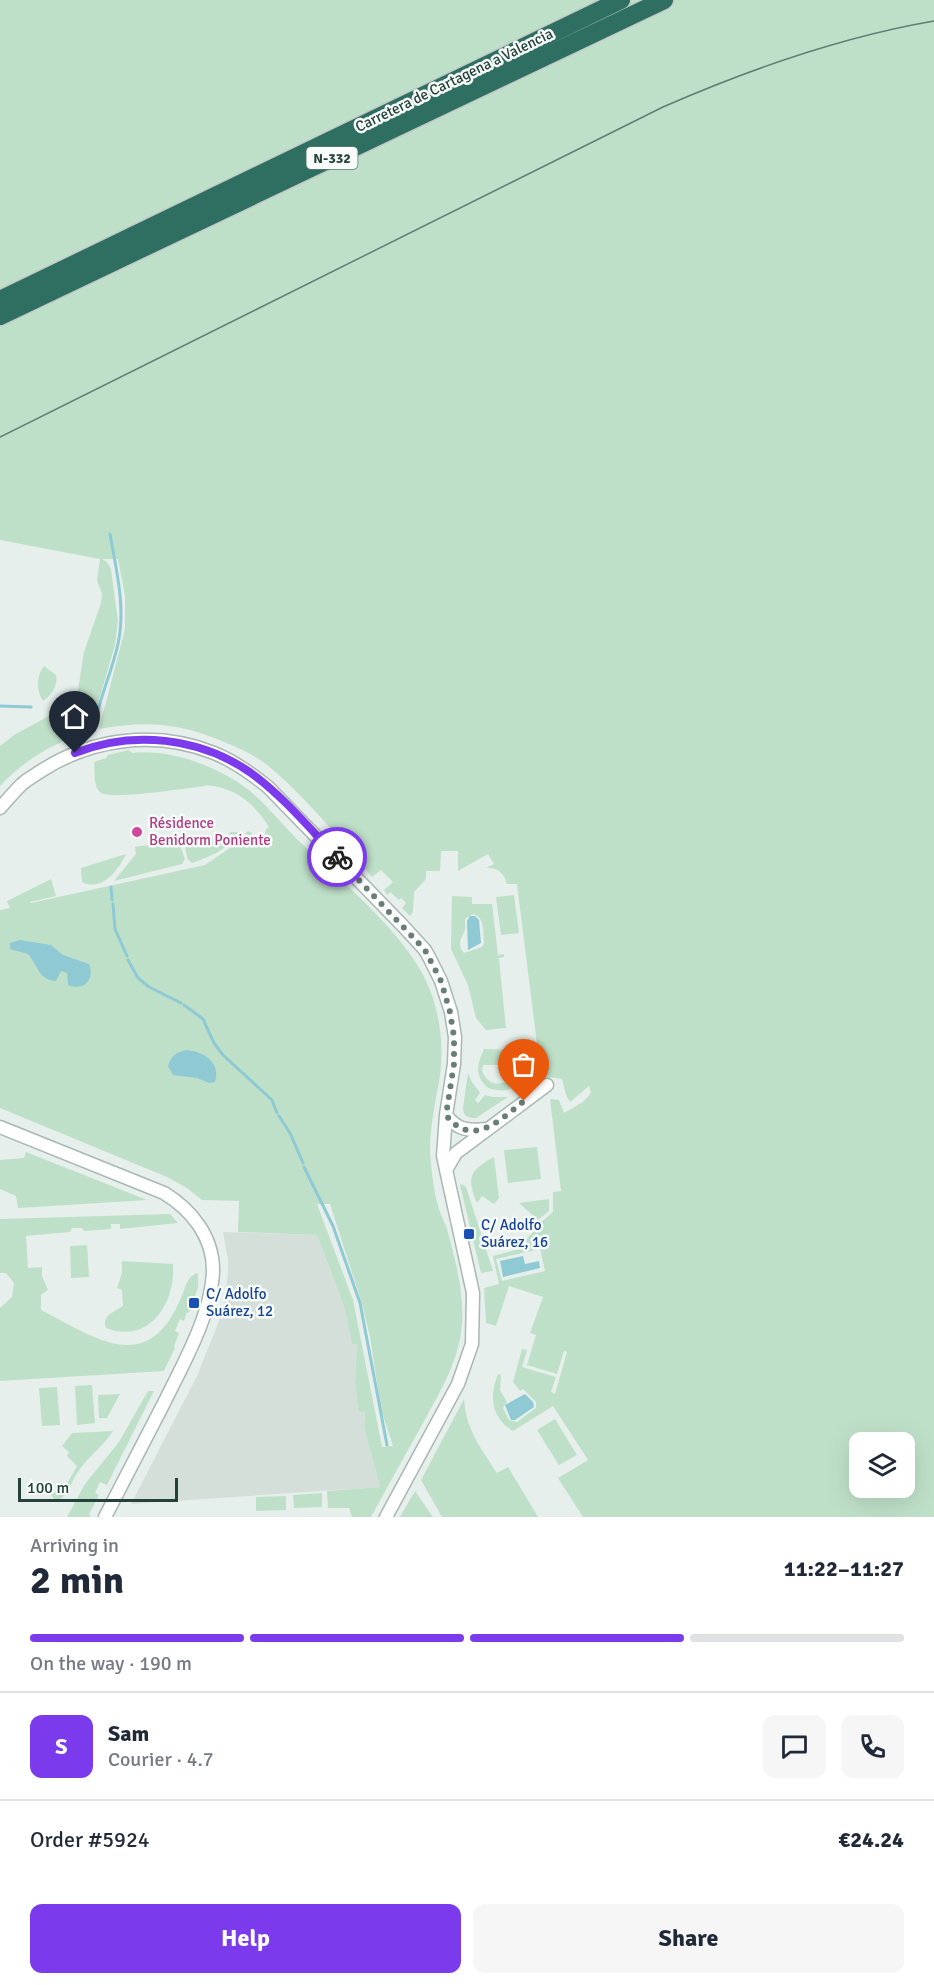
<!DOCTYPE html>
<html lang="en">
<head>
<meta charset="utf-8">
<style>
  :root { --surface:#fff; --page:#f6f6f7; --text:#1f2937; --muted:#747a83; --line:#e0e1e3; --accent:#7c3aed }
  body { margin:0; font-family:Signika,sans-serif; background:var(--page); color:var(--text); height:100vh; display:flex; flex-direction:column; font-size:22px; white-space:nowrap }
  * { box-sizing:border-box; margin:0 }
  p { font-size:20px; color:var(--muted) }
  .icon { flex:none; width:33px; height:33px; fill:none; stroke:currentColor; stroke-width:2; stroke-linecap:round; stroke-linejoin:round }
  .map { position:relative; height:1517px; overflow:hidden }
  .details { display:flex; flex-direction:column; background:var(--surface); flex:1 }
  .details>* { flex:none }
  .buttons { position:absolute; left:849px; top:1432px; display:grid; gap:12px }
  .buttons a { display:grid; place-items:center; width:66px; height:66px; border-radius:12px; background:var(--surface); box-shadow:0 6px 24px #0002; font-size:30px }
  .scale { position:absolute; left:18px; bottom:15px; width:160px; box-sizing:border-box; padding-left:6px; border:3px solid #24423a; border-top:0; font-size:16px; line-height:21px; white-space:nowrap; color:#24423a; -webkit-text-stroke:4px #f7fbf9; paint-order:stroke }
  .pin { position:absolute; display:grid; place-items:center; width:51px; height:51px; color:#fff; margin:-62px -26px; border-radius:50% 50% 50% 0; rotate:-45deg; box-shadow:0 0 6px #0007 }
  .pin .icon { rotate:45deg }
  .courier { position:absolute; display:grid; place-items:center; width:60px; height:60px; margin:-30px; border:4px solid #7c3aed; border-radius:50%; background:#fff; color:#222; box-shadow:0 2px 8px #0007 }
  .overview em { font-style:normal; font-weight:700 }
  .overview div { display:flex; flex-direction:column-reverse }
  .overview { display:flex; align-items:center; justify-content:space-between; height:102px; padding:0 30px }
  h1 { font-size:39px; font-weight:700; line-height:45px }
  .bar { display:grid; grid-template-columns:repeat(4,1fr); gap:9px 6px; align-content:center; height:72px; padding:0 30px }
  .bar i { height:8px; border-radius:4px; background:var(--line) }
  .bar .active { background:var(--accent) }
  .bar p { grid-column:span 4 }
  .line { display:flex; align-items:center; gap:15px; padding:0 30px; border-top:2px solid var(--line) }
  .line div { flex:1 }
  .round { display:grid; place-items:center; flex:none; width:63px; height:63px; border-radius:12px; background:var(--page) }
  .cta { display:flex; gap:12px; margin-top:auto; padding:12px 30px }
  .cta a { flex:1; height:69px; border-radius:12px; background:var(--accent); color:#fff; font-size:24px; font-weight:700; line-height:69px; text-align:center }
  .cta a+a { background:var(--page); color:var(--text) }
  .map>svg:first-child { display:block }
  .built { fill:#d4dfda }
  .green { fill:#bfe0c8; fill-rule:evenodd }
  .water { fill:#8ec9d4 }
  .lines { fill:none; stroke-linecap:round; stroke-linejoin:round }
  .stream { stroke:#8ec9d4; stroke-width:3 }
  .minor-casing { stroke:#a8b8b2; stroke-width:15 }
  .highway-casing { stroke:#c2cac8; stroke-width:21 }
  .minor { stroke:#fff; stroke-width:12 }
  .highway { stroke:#2f6f62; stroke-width:18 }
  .tram { stroke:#5f7d75; stroke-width:1.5 }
  .done { stroke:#687f78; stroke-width:6; stroke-dasharray:0 10.8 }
  .route { stroke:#7c3aed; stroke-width:8 }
  .hotel-dot { fill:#d1479c; stroke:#f7fbf9; stroke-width:2 }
  .transit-dot { fill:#1a4fb4; stroke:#f7fbf9; stroke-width:2 }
  .labels { text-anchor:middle; stroke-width:5; stroke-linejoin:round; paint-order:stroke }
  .shield { fill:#f7fbf9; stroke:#637a73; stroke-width:1.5 }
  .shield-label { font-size:14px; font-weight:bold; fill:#24423a }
  .street-label { font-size:15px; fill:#24423a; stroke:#f7fbf9 }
  .hotel-label { font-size:15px; fill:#b23c85; stroke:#f7fbf9; text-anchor:start }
  .transit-label { font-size:15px; fill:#164399; stroke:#f7fbf9; text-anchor:start }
</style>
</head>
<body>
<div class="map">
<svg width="934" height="1517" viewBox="0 0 934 1517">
  <rect width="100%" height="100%" fill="#e6efeb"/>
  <path class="built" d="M223,1232L317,1235L345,1309L352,1343L357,1344L355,1383L358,1411H365L364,1427L380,1487L131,1504L197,1376L219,1321L223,1309L228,1273V1260Z"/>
  <path class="green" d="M0,0H934V1517H583L558,1478L588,1460L553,1406L513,1431C491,1418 489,1396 498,1374L501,1375L500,1390L507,1402L503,1408L509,1420L517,1422L536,1408V1402L523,1389L520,1391L513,1382L522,1349L527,1350L522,1367L556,1377L551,1392L555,1394L567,1352L564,1351L557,1374L527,1365L536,1335L530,1333L543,1297L509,1286L496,1326L486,1323L484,1288L499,1284L493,1256L519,1249L539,1224L553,1212V1192L561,1191L550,1099L559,1100L564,1113L583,1102L591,1093L589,1086L570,1102L566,1095L562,1079L541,1076L517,884H507C504,873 498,867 486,868L494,864L488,854L458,871V851H441L440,871H426V879L414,892L413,912L410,916L402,908L406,903L401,898L399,900L390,892L387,895L384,890L393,882L381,870L372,877C341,840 309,801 272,769C260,758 243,750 229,744C182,723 149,720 99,729L125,629V596L118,559H102L107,562L111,569L118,621L115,645L95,714L82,705L70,701L78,690L84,652L101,603L102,594L97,580L100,559L0,540ZM540,1249L545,1271L502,1281L496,1259ZM860,1443H904V1488H860Z
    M44,666L56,675C58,687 52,694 43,701C36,690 36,677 44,666Z
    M62,709L80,716L89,724V732C55,742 24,760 0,786V746L14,735Z
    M129,750L132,753C167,749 207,763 236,781C262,797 280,823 302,844C342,882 411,938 430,990C440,1016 444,1047 440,1075C436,1100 430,1125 430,1150C431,1167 433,1186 437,1202C439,1212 444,1220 447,1229C456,1262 466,1299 461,1333C456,1367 438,1395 422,1425C405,1455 388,1486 371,1517H352L349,1508H328L327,1491L380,1487L364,1427L365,1412L358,1411L355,1383L357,1344H352L345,1309L317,1235L238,1232L239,1201L202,1200L187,1188L167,1177L0,1108V910L10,908L7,901L51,879L56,896L30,902L31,903L205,865L230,848L248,831L252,833L251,838L253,842H263L266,829L269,827C254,803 235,787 205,785V786C188,788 112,800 101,793C93,787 95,771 94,762L106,758L108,755ZM317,1204H330L362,1304L370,1337L381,1409L393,1446L382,1447L353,1300Z
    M230,832H238C230,849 209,857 192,863L188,860L183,839L229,837Z
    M178,840L185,859L182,864L114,881L136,854L135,847Z
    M126,854C118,871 102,892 82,882L81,868Z
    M514,895L519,933L501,935L496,897Z
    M452,896L472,897V904H492L498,955L504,954V957L496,959H499L506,1028L486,1030L476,1018L468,985L451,949ZM473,914C485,917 483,932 484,943L482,947L464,953C456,944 462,938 465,930C466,926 465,923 465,919Z
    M484,1049L523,1050C523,1075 520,1098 488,1088C474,1075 477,1065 484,1049ZM505,1060L511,1061V1078C500,1088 487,1084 482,1071L483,1065H499Z
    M468,1073L472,1082L480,1093L475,1100L478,1103L485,1095L492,1097H508L476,1118C469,1118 463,1117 463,1108Z
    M537,1147L541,1179L508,1183L504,1150Z
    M26,1152L147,1200L18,1208L16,1196L0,1189V1160L24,1158Z
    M494,1157L499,1198L494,1204L482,1196L477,1203C466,1177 470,1170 494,1157Z
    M462,1184L466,1187L493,1271L481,1273L460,1185Z
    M549,1199V1211L538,1220L519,1203Z
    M170,1214L178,1223L120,1229V1224H111V1229L84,1231L82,1228H72L70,1232L26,1236L28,1268L42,1267V1276L48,1290L41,1295V1310C99,1340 150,1378 183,1293C186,1284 189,1275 198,1273V1287L189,1313L187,1312L184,1321L180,1319L175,1331L179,1333L174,1347L175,1348L164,1371L0,1381V1308L12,1297L14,1283L6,1273H0V1219Z
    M87,1245L89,1277L71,1278L70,1246Z
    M122,1261L173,1264C176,1302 150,1345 106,1328C101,1316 114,1312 123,1306L122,1290L117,1288L122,1273Z
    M92,1385L95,1423L77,1425L75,1386Z
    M57,1387L60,1425L42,1426L39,1388Z
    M148,1391H154L107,1485L100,1482L95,1493L99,1495L89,1514L91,1517H67L85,1484L119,1442Z
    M120,1394L107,1418H99L98,1395Z
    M464,1399C466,1430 481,1448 497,1473L508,1467L538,1517H442L421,1480Z
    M555,1419L577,1455L559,1465L537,1430Z
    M113,1431C103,1447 85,1459 76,1475C68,1488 70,1493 56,1502L51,1495L67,1484L77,1466L67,1456L69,1452L62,1446L72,1433Z
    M415,1491L433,1517H400Z
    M322,1493V1507L294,1508L293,1495Z
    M286,1496V1510L256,1511V1497Z"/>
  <path class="water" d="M475,916L479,920L481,943L468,950L467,921L470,916Z
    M20,940L51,945L63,955L89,964C95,980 84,991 68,985L67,973L61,971L56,981C38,980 38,965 28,954L10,949V943Z
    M187,1050C204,1052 221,1062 215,1082L209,1083L197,1078L173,1075L168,1066C171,1055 177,1052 187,1050Z
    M523,1256L525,1264L539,1261L540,1268L503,1277L500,1261Z
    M525,1394L533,1402L534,1407L515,1420H511L505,1405Z"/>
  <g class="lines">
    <path class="stream" d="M68,704L82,710L95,720
      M0,706L31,707
      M94,728C99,698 112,672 118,644C126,607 116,569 110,534
      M111,887L112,900
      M113,904L115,929L127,956
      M128,960L138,978L149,987L181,1003
      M184,1005L203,1019L214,1043L223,1055L272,1100L277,1113
      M279,1116L290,1133L303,1163
      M304,1167L333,1226L360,1303L387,1445"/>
    <defs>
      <path id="minor" d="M0,808C7,800 14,792 22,784C28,779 35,775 41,771C92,738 156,730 214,753C234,761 252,774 268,787L403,926L425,950L429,957L441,981L451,1012L455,1037L454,1064L446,1115L443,1156L473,1293L472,1344L458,1384L386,1517
        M446,1115C457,1130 468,1131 486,1129
        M0,1127L164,1193C192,1210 213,1237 213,1270C212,1314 183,1364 164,1403C144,1441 125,1479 105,1517
        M446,1170L456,1153L547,1085"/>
      <path id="highway" d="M0,300L621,0
        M0,316L664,0"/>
    </defs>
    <use href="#minor" class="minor-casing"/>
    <use href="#highway" class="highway-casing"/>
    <use href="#minor" class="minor"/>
    <use href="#highway" class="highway"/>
    <path class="tram" d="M0,437L663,107C750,69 841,37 934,21"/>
  </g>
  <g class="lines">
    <path class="done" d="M337,857L425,950L441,981L450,1012L454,1037V1064L446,1115C472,1149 500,1120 524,1101"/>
    <path class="route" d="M75,753C132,730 200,737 251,773C283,796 310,829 337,857"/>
  </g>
  <circle class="hotel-dot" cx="137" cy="832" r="6"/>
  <g class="transit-dot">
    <rect x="463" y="1228" width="12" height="12" rx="3"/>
    <rect x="188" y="1297" width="12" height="12" rx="3"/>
  </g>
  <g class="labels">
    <rect class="shield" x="306.5" y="147" width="51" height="22" rx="4.5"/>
    <g class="shield-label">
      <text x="332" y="163">N-332</text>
    </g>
    <g class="street-label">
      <text transform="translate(454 80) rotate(-26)" y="5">Carretera de Cartagena a Valencia</text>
    </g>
    <g class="hotel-label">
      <text x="149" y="828">Résidence<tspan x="149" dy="17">Benidorm Poniente</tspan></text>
    </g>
    <g class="transit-label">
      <text x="481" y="1230">C/ Adolfo<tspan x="481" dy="17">Suárez, 16</tspan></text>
      <text x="206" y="1299">C/ Adolfo<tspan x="206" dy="17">Suárez, 12</tspan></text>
    </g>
  </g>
</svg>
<div class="buttons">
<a><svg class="icon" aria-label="layers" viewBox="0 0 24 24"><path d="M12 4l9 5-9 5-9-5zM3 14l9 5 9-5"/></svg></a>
</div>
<div class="scale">100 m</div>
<div class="pin" style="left:524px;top:1101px;background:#ea580c"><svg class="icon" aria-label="bag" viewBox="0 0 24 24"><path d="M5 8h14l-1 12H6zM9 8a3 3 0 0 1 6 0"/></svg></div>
<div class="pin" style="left:75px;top:753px;background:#1f2937"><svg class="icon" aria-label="home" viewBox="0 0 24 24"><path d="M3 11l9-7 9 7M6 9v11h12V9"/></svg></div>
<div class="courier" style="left:337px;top:857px"><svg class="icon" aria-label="bike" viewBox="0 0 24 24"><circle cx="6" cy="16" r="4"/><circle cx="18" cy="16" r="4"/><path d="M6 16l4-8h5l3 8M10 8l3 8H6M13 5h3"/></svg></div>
</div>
<section class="details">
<div class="overview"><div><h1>2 min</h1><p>Arriving in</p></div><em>11:22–11:27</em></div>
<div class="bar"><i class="active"></i><i class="active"></i><i class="active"></i><i></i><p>On the way · 190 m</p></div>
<div class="line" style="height:108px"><b class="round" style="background:var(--accent);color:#fff">S</b><div><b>Sam</b><p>Courier · 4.7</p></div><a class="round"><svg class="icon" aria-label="chat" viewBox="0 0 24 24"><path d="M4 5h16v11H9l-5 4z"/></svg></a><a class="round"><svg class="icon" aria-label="phone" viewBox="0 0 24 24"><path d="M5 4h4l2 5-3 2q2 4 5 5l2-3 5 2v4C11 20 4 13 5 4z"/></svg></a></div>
<div class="line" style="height:78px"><div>Order #5924</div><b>€24.24</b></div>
<div class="cta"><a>Help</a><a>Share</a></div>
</section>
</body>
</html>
